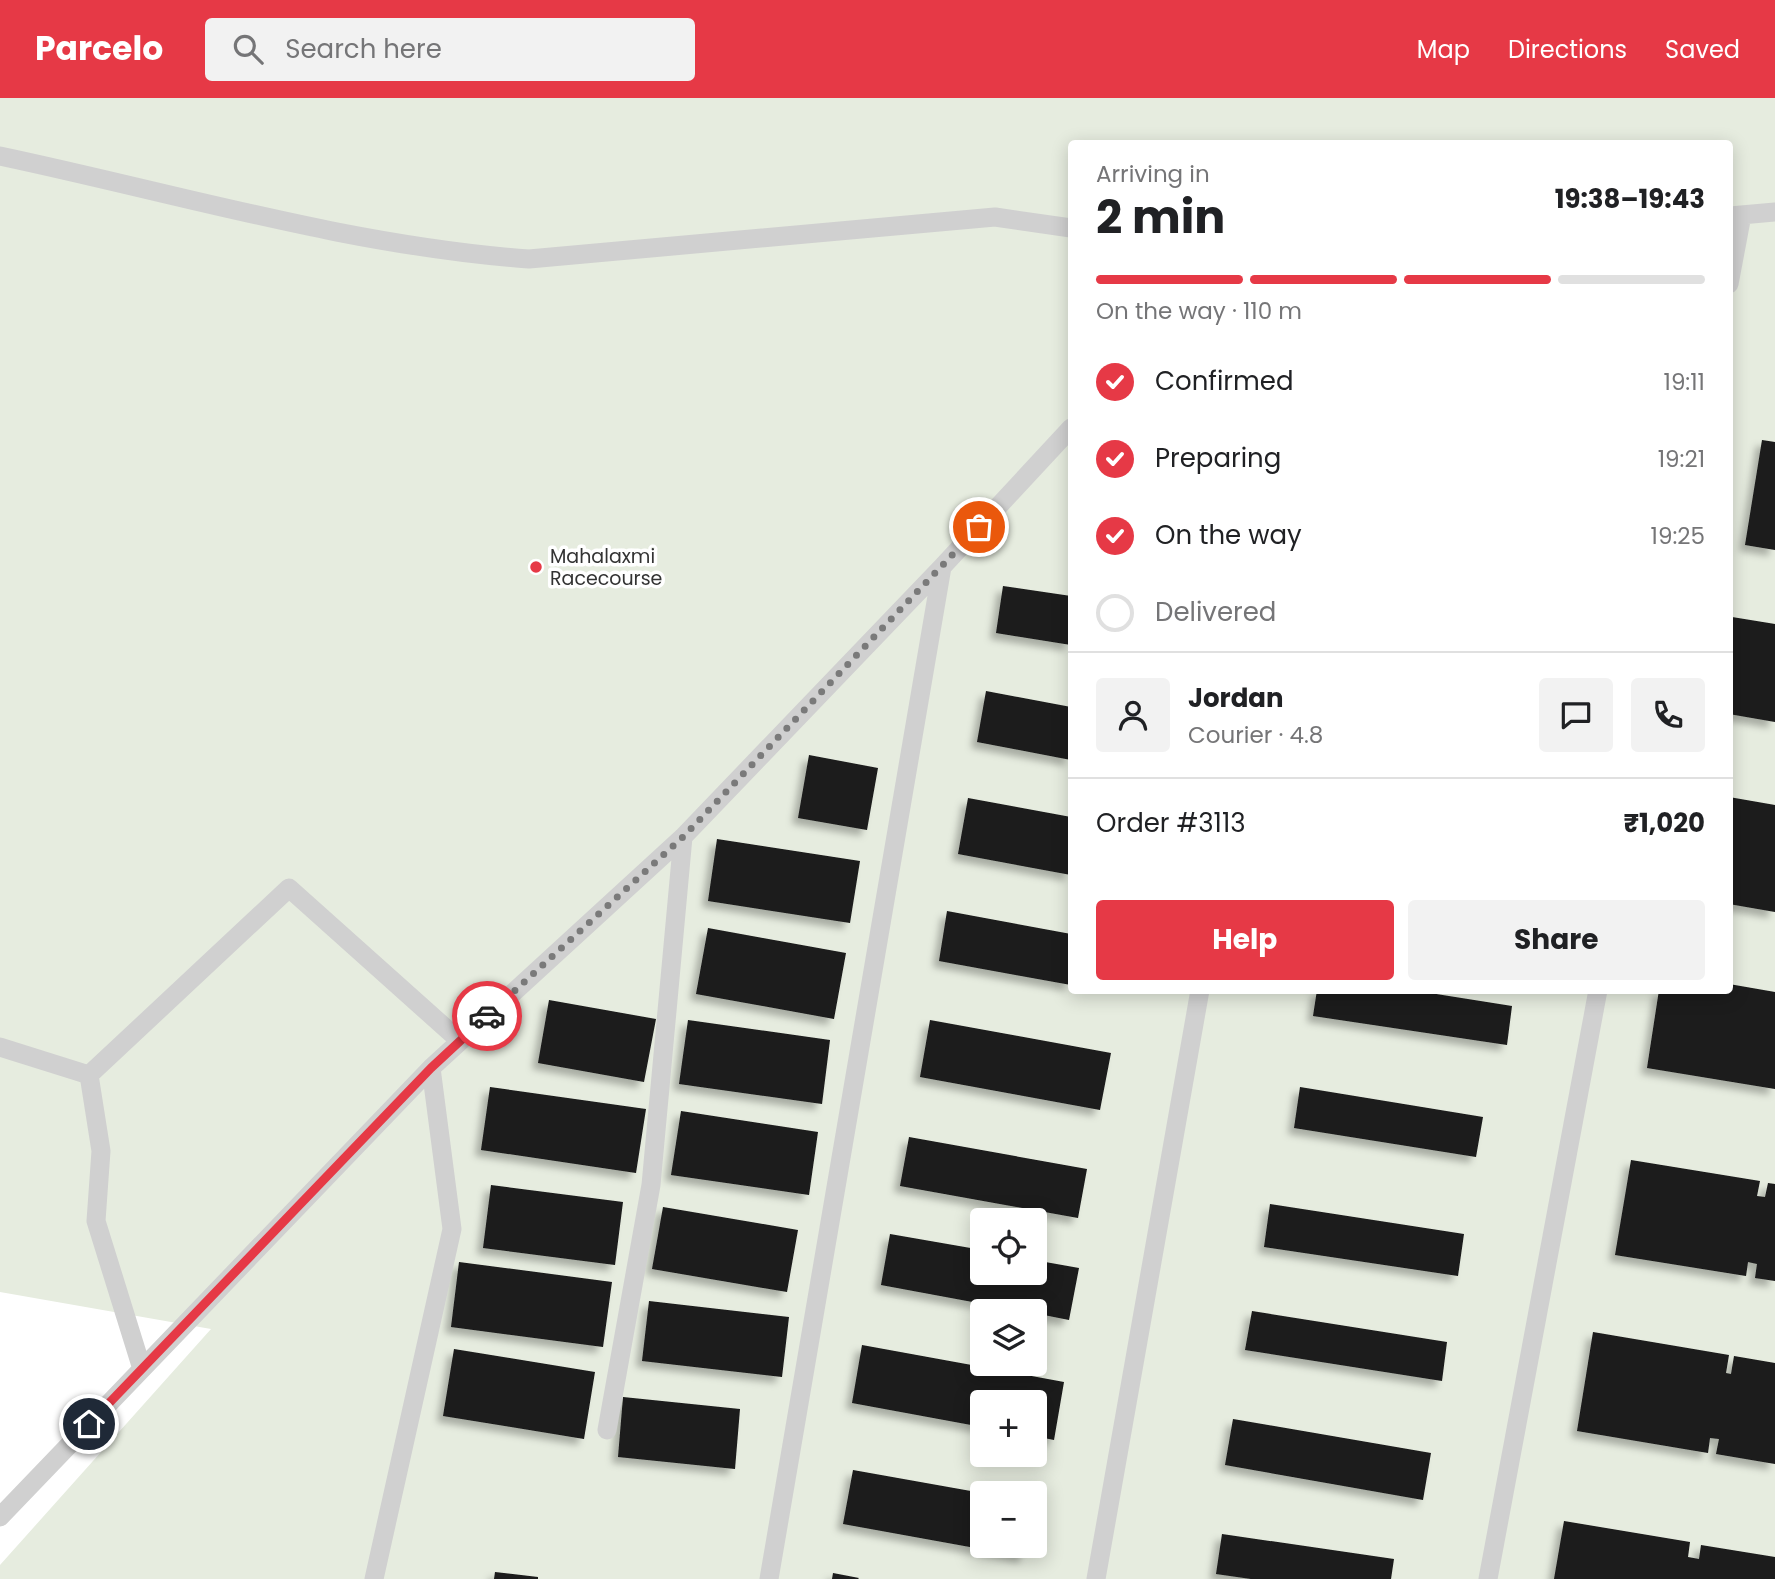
<!DOCTYPE html>
<html lang="en">
<head>
<meta charset="utf-8">
<style>
  :root { --surface:#fff; --page:#f2f2f2; --text:#202124; --muted:#757577; --line:#e0e0e0; --accent:#e63946 }
  body { margin:0; font-family:Poppins,sans-serif; background:var(--page); color:var(--text); height:100vh; display:flex; flex-direction:column; font-size:26px; white-space:nowrap }
  * { box-sizing:border-box; margin:0 }
  p { font-size:23px; color:var(--muted) }
  .icon { flex:none; width:38px; height:38px; fill:none; stroke:currentColor; stroke-width:2; stroke-linecap:round; stroke-linejoin:round }
  .map { position:relative; flex:1; overflow:hidden }
  .drawer { position:absolute; left:1068px; top:42px; width:665px; height:854px; display:flex; flex-direction:column; background:var(--surface); border-radius:7px; box-shadow:0 4px 18px #0003 }
  .drawer>* { flex:none }
  .controls { position:absolute; left:970px; top:1110px; display:grid; gap:14px }
  .controls a { display:grid; place-items:center; width:77px; height:77px; border-radius:7px; background:var(--surface); box-shadow:0 4px 18px #0003; font-size:35px }
  .pin { position:absolute; display:grid; place-items:center; width:60px; height:60px; color:#fff; margin:-30px; border:4px solid #fff; border-radius:50%; box-shadow:0 2px 7px #0007 }
  .courier { position:absolute; display:grid; place-items:center; width:70px; height:70px; margin:-35px; border:5px solid #e63946; border-radius:50%; background:#fff; color:#222; box-shadow:0 2px 9px #0007 }
  .headline em { font-style:normal; font-weight:700 }
  .headline div { display:flex; flex-direction:column-reverse }
  .headline { display:flex; align-items:center; justify-content:space-between; height:119px; padding:0 28px }
  h1 { font-size:46px; font-weight:700; line-height:52px }
  .bar { display:grid; grid-template-columns:repeat(4,1fr); gap:10px 7px; align-content:center; height:84px; padding:0 28px }
  .bar i { height:9px; border-radius:5px; background:var(--line) }
  .bar .selected { background:var(--accent) }
  .bar p { grid-column:span 4 }
  .line { display:flex; align-items:center; gap:18px; padding:0 28px; border-top:2px solid var(--line) }
  .line div { flex:1 }
  .round { display:grid; place-items:center; flex:none; width:74px; height:74px; border-radius:7px; background:var(--page) }
  ol { padding:0 28px; list-style:none }
  li { display:flex; align-items:center; gap:21px; height:77px }
  li p { margin-inline-start:auto }
  li .icon { padding:7px; border-radius:50%; background:var(--accent); color:#fff; stroke-width:4 }
  li:last-child { color:var(--muted) }
  li i { width:38px; height:38px; border:4px solid var(--line); border-radius:50% }
  .button { display:flex; gap:14px; margin-top:auto; padding:14px 28px }
  .button a { flex:1; height:80px; border-radius:7px; background:var(--accent); color:#fff; font-size:28px; font-weight:700; line-height:80px; text-align:center }
  .button a+a { background:var(--page); color:var(--text) }
  header { display:flex; align-items:center; gap:42px; box-sizing:border-box; height:98px; padding:0 35px; background:var(--accent); color:#fff }
  header strong { font-size:33px }
  nav { display:flex; gap:38px; margin-inline-start:auto; font-size:24px }
  .search { width:490px; height:63px; background:var(--page); display:flex; align-items:center; gap:18px; box-sizing:border-box; padding:0 24px; border-radius:7px; color:var(--muted); font-size:26px }
  .map>svg:first-child { display:block }
  .green { fill:#e6ecdf; fill-rule:evenodd }
  .building { fill:#1a1a1a; filter:url(#shadow) }
  .lines { fill:none; stroke-linecap:round; stroke-linejoin:round }
  .lane { stroke:#d0d0d0; stroke-width:19 }
  .done { stroke:#7a7a7a; stroke-width:7; stroke-dasharray:0 12.6 }
  .route { stroke:#e63946; stroke-width:9 }
  .poi-dot { fill:#e63946; stroke:#fff; stroke-width:2.5 }
  .labels { text-anchor:middle; stroke-width:7; stroke-linejoin:round; paint-order:stroke }
  .poi-label { font-size:19px; fill:#333; stroke:#fff; text-anchor:start }
</style>
</head>
<body>
<header>
<strong>Parcelo</strong>
<div class="search"><svg class="icon" aria-label="search" viewBox="0 0 24 24"><circle cx="10" cy="10" r="6"/><path d="M15 15l6 6"/></svg>Search here</div>
<nav><a>Map</a><a>Directions</a><a>Saved</a></nav>
</header>
<div class="map">
<svg width="1775" height="1481" viewBox="0 0 1775 1481">
  <defs>
    <filter id="shadow"><feDropShadow dx="-6" dy="6" stdDeviation="3.5" flood-color="#0004"/></filter>
  </defs>
  <rect width="100%" height="100%" fill="#fff"/>
  <path class="green" d="M0,0H1775V1481H0V1467L211,1231L0,1194ZM1071,46H1729V892H1071ZM982,1122H1034V1174H982ZM982,1213H1034V1265H982ZM982,1304H1034V1356H982ZM982,1395H1034V1447H982Z"/>
  <path class="building" d="M1762,342L1775,344V452L1745,447Z
    M1003,488L1071,498V547L996,535Z
    M1732,519L1775,526V624L1729,616V539Z
    M986,593L1071,609V662L977,644Z
    M809,657L878,670L867,732L798,720Z
    M1729,699L1775,707V814L1729,806Z
    M968,700L1071,719V777L958,756Z
    M717,741L860,763L850,825L708,803Z
    M947,813L1071,836V887L939,863Z
    M708,830L846,855L834,921L696,896Z
    M1729,886L1775,894V991L1647,970L1659,892H1729Z
    M1317,892H1411L1512,908L1507,947L1313,918Z
    M549,902L656,921L644,984L538,965Z
    M688,922L830,942L822,1006L679,986Z
    M930,922L1111,955L1100,1012L920,979Z
    M490,989L646,1011L636,1075L481,1052Z
    M1300,989L1483,1019L1476,1059L1294,1030Z
    M681,1013L818,1034L809,1097L671,1077Z
    M909,1039L1087,1071L1078,1120L900,1088Z
    M1631,1062L1760,1083L1757,1098L1765,1099L1768,1085L1775,1086V1183L1755,1180L1757,1166L1748,1164L1746,1178L1615,1157Z
    M491,1087L623,1104L615,1167L483,1150Z
    M1270,1106L1464,1136L1458,1178L1264,1149Z
    M663,1109L798,1132L787,1194L652,1171Z
    M890,1136L982,1152V1174H1034V1162L1079,1170L1069,1222L1034,1215V1213H1021L881,1187Z
    M459,1164L612,1184L603,1249L451,1229Z
    M649,1203L789,1219L782,1279L642,1263Z
    M1252,1213L1447,1244L1442,1283L1245,1252Z
    M1593,1234L1729,1257L1726,1275L1731,1276L1734,1258L1775,1265V1366L1716,1356L1719,1341L1710,1340L1708,1355L1577,1333Z
    M862,1247L1064,1284L1054,1342L1034,1338V1304H982V1329L852,1305Z
    M454,1251L595,1274L584,1341L443,1318Z
    M623,1299L740,1311L735,1371L618,1359Z
    M1233,1321L1431,1355L1423,1402L1225,1367Z
    M853,1372L982,1395V1447H1027L1025,1459L843,1426Z
    M1564,1423L1690,1444L1688,1459L1699,1461L1701,1447L1775,1459V1481H1554Z
    M1222,1436L1394,1461L1391,1481H1251L1216,1476Z
    M495,1474L538,1479V1481H494Z
    M833,1475L859,1480L858,1481H832Z"/>
  <g class="lines">
    <path class="lane" d="M0,58C175,95 350,148 529,161L995,119L1071,130
      M1730,118L1775,114
      M1729,186L1742,117
      M0,949L89,977L101,1053L96,1123L142,1271
      M89,977L289,790L460,943
      M607,1332L651,1087L683,739
      M0,1419L431,970L683,739L942,469L1071,330
      M374,1481L452,1131L431,970
      M769,1481L942,469
      M1096,1481L1200,892
      M1488,1481L1598,892"/>
  </g>
  <g class="lines">
    <path class="done" d="M487,918L683,739L979,429"/>
    <path class="route" d="M89,1326L431,970L487,918"/>
  </g>
  <circle class="poi-dot" cx="536" cy="469" r="7"/>
  <g class="labels">
    <g class="poi-label">
      <text x="550" y="465">Mahalaxmi<tspan x="550" dy="22">Racecourse</tspan></text>
    </g>
  </g>
</svg>
<div class="controls">
<a><svg class="icon" aria-label="locate" viewBox="0 0 24 24"><circle cx="12" cy="12" r="6"/><path d="M12 2v4M12 18v4M2 12h4M18 12h4"/></svg></a>
<a><svg class="icon" aria-label="layers" viewBox="0 0 24 24"><path d="M12 4l9 5-9 5-9-5zM3 14l9 5 9-5"/></svg></a>
<a>+</a>
<a>−</a>
</div>
<div class="pin" style="left:979px;top:429px;background:#ea580c"><svg class="icon" aria-label="bag" viewBox="0 0 24 24"><path d="M5 8h14l-1 12H6zM9 8a3 3 0 0 1 6 0"/></svg></div>
<div class="pin" style="left:89px;top:1326px;background:#1f2937"><svg class="icon" aria-label="home" viewBox="0 0 24 24"><path d="M3 11l9-7 9 7M6 9v11h12V9"/></svg></div>
<div class="courier" style="left:487px;top:918px"><svg class="icon" aria-label="car" viewBox="0 0 24 24"><path d="M5 17H2v-5l4-1 3-4h7l3 4 3 1v5h-3M9 17h6M6 11h13"/><circle cx="7" cy="17" r="2"/><circle cx="17" cy="17" r="2"/></svg></div>
<section class="drawer">
<div class="headline"><div><h1>2 min</h1><p>Arriving in</p></div><em>19:38–19:43</em></div>
<div class="bar"><i class="selected"></i><i class="selected"></i><i class="selected"></i><i></i><p>On the way · 110 m</p></div>
<ol>
<li><svg class="icon" aria-label="check" viewBox="0 0 24 24"><path d="M5 12l5 5 9-10"/></svg>Confirmed<p>19:11</p></li>
<li><svg class="icon" aria-label="check" viewBox="0 0 24 24"><path d="M5 12l5 5 9-10"/></svg>Preparing<p>19:21</p></li>
<li><svg class="icon" aria-label="check" viewBox="0 0 24 24"><path d="M5 12l5 5 9-10"/></svg>On the way<p>19:25</p></li>
<li><i></i>Delivered</li>
</ol>
<div class="line" style="height:126px"><a class="round"><svg class="icon" aria-label="person" viewBox="0 0 24 24"><circle cx="12" cy="8" r="4"/><path d="M4 21q1-7 8-7t8 7"/></svg></a><div><b>Jordan</b><p>Courier · 4.8</p></div><a class="round"><svg class="icon" aria-label="chat" viewBox="0 0 24 24"><path d="M4 5h16v11H9l-5 4z"/></svg></a><a class="round"><svg class="icon" aria-label="phone" viewBox="0 0 24 24"><path d="M5 4h4l2 5-3 2q2 4 5 5l2-3 5 2v4C11 20 4 13 5 4z"/></svg></a></div>
<div class="line" style="height:91px"><div>Order #3113</div><b>₹1,020</b></div>
<div class="button"><a>Help</a><a>Share</a></div>
</section>
</div>
</body>
</html>
